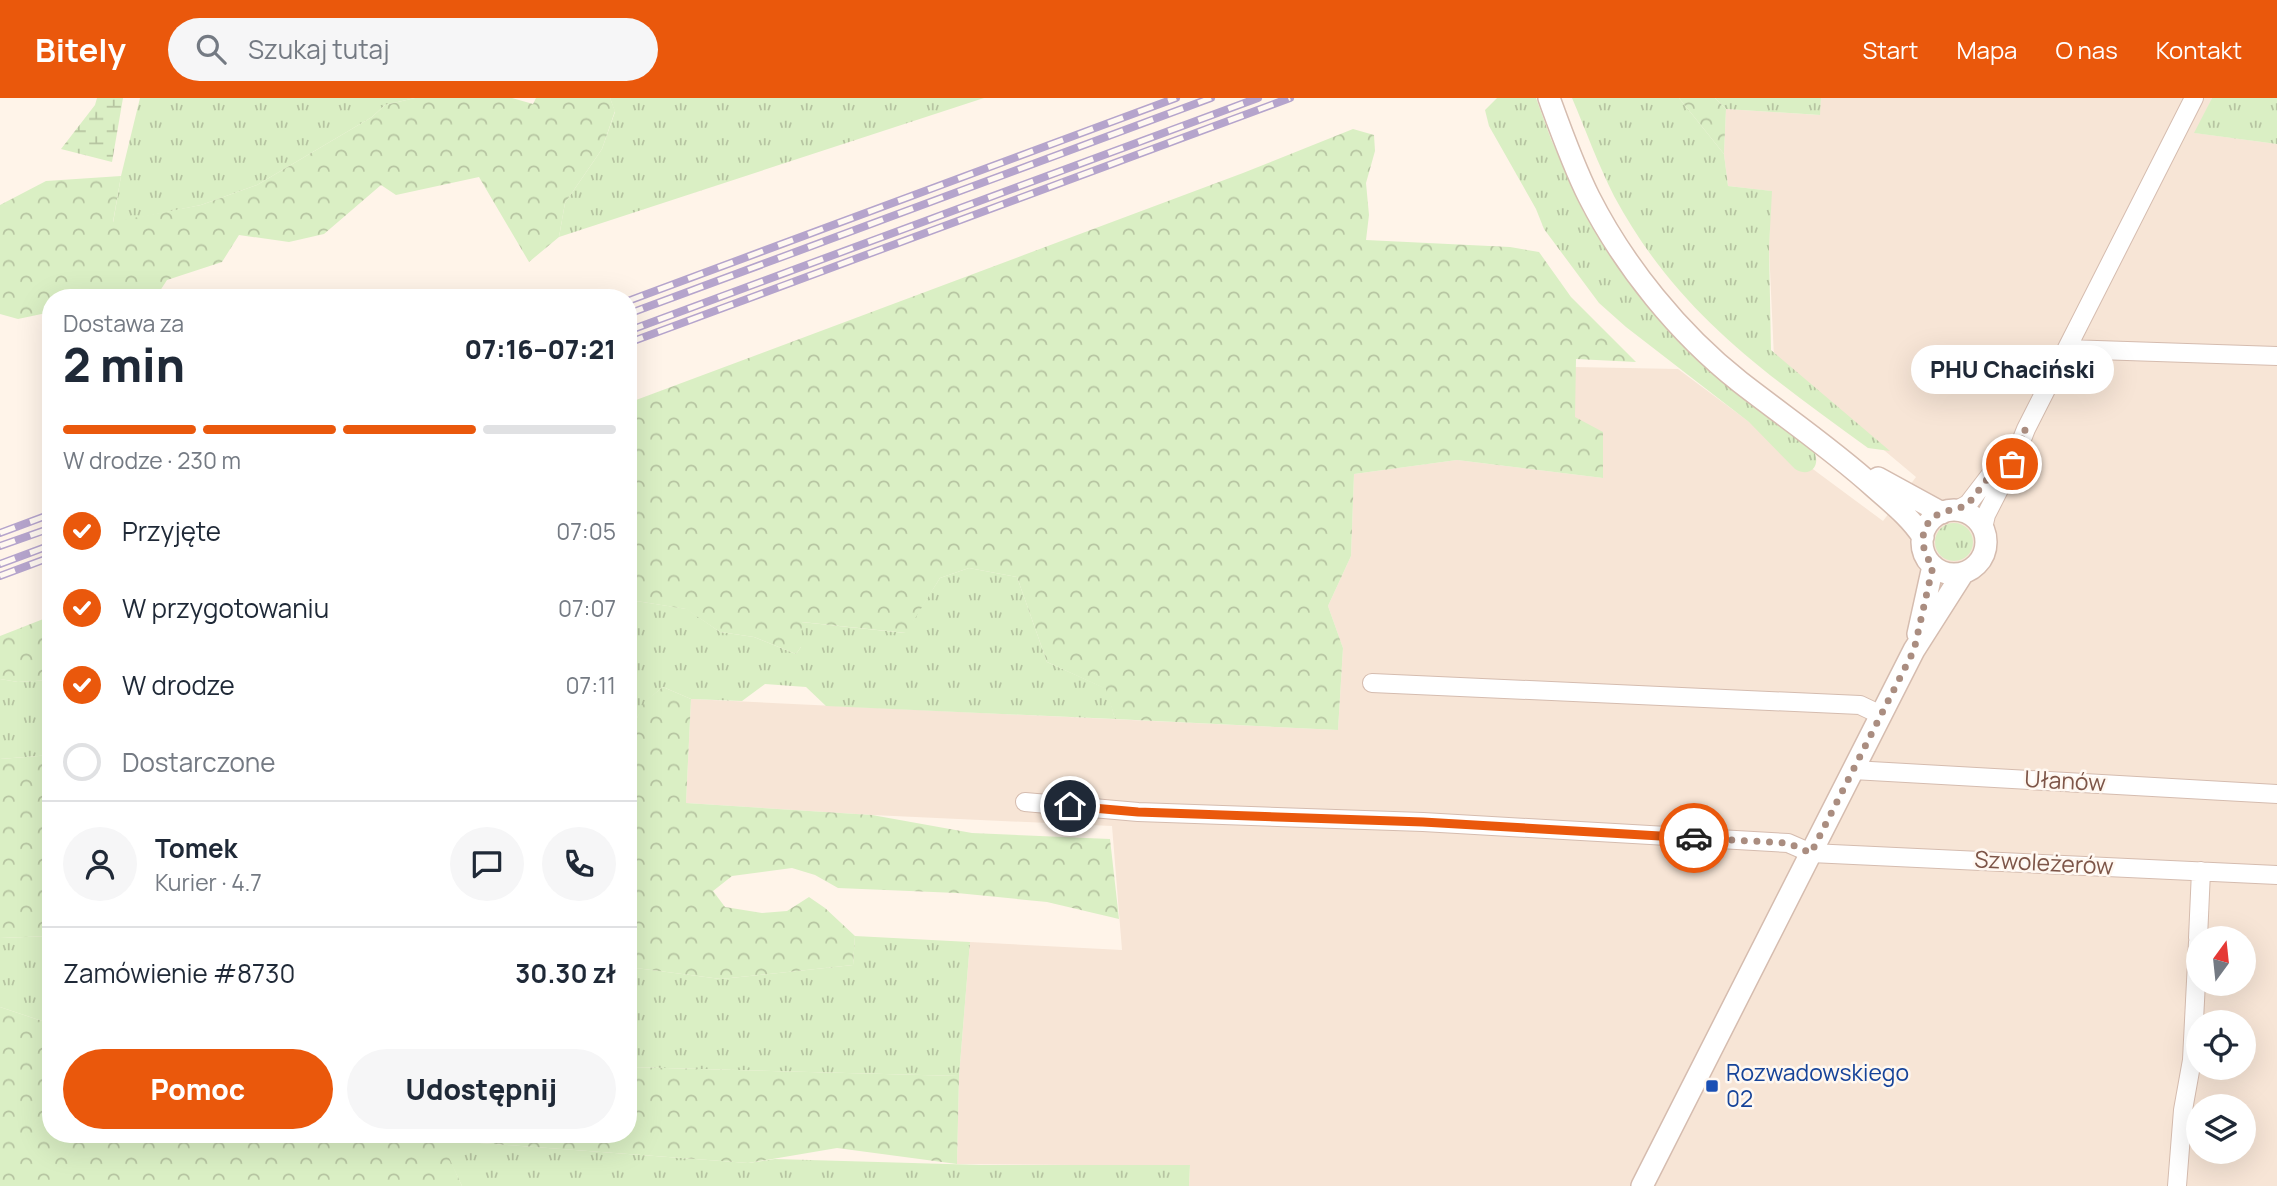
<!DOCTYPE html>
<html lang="pl">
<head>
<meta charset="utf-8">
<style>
  :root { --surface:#fff; --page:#f6f6f7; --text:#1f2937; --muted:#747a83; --line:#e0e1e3; --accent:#ea580c }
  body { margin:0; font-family:Manrope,sans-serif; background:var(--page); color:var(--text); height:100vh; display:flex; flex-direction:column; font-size:26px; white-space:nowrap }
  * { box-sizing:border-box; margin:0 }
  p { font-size:23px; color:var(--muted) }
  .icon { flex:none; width:38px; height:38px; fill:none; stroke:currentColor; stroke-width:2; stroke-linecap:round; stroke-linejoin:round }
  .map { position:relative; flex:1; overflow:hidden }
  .drawer { position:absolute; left:42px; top:191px; width:595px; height:854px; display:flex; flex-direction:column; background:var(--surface); border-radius:28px; box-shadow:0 7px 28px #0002 }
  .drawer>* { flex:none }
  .needle { width:46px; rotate:15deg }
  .tools { position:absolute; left:2186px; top:828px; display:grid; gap:14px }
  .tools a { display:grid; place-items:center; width:70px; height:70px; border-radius:50%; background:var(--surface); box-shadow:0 7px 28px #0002; font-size:35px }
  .pin { position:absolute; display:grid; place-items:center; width:60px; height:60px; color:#fff; margin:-30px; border:4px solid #fff; border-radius:50%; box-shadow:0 2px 7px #0007 }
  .courier { position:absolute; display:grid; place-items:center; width:70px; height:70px; margin:-35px; border:5px solid #ea580c; border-radius:50%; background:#fff; color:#222; box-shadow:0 2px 9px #0007 }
  .bubble { position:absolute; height:49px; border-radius:24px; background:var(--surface); box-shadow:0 7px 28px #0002; font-size:23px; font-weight:800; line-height:49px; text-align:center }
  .summary em { font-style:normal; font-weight:800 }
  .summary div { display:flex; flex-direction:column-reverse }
  .summary { display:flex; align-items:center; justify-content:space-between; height:119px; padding:0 21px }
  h1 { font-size:46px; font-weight:800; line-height:52px }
  .bar { display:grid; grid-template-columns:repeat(4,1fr); gap:10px 7px; align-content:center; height:84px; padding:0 21px }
  .bar i { height:9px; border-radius:5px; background:var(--line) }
  .bar .selected { background:var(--accent) }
  .bar p { grid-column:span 4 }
  .line { display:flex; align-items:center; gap:18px; padding:0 21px; border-top:2px solid var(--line) }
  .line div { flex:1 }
  .round { display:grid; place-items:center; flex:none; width:74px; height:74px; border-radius:37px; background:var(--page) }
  ol { padding:0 21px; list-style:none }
  li { display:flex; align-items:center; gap:21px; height:77px }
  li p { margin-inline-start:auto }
  li .icon { padding:7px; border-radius:50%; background:var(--accent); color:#fff; stroke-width:4 }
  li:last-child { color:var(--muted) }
  li i { width:38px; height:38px; border:4px solid var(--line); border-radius:50% }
  .action { display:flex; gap:14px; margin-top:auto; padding:14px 21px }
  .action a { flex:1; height:80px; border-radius:42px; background:var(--accent); color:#fff; font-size:28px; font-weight:800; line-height:80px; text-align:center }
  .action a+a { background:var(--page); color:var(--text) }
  header { display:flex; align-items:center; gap:42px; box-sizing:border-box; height:98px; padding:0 35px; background:var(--accent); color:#fff }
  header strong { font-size:33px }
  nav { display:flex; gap:38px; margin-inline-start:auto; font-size:24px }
  .search { width:490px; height:63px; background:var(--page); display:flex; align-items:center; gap:18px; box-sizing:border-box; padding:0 24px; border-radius:38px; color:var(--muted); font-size:26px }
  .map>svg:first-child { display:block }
  .residential { fill:#f7e5d6; fill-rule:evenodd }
  .grass { fill:url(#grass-tufts) }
  .forest { fill:url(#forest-crowns) }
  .wetland { fill:url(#wetland-marsh) }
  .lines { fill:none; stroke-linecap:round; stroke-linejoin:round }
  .minor-casing { stroke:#d5bcaf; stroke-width:20 }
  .tertiary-casing { stroke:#d5bcaf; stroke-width:24 }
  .minor { stroke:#fff; stroke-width:18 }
  .tertiary { stroke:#fff; stroke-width:21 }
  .rail-casing { stroke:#b5a4cc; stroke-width:8 }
  .rail { stroke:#fff8f1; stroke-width:5; stroke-dasharray:16; stroke-linecap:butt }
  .done { stroke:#aa8d80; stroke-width:7; stroke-dasharray:0 12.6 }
  .route { stroke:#ea580c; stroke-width:9 }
  .transit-dot { fill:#1a4fb4; stroke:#fff8f1; stroke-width:2.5 }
  .labels { text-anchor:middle; stroke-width:5; stroke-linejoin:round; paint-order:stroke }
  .street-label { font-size:23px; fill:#7d5548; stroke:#fff8f1 }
  .transit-label { font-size:23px; fill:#164399; stroke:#fff8f1; text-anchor:start }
</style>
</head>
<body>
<header>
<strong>Bitely</strong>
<div class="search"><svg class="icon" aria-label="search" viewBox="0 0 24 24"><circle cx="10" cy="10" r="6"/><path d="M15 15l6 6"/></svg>Szukaj tutaj</div>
<nav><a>Start</a><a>Mapa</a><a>O nas</a><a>Kontakt</a></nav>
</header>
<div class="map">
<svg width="2277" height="1088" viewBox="0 0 2277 1088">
  <defs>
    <pattern id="grass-tufts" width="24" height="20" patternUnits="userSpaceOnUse" patternTransform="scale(1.75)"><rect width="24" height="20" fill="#daefc4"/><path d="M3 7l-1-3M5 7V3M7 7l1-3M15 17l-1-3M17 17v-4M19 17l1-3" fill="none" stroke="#b6c4a1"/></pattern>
    <pattern id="forest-crowns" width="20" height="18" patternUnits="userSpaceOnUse" patternTransform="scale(1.75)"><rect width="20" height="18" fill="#daefc4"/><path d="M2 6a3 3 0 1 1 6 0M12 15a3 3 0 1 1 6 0" fill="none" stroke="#b6c4a1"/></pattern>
    <pattern id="wetland-marsh" width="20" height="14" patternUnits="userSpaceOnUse" patternTransform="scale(1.75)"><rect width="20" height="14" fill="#daefc4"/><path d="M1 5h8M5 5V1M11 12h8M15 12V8" fill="none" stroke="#b6c4a1"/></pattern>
  </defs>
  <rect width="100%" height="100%" fill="#fff4e9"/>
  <path class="residential" d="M1821,0H2212L2195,35L2277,46V1088H1189L1190,1068L957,1066L959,978L970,844L1122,852L1112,728L872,717L686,705L691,601L1338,632L1343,550L1328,508L1351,458L1354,376L1457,362L1603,380L1575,320L1574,269L1678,271L1883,423L1916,379L1774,260L1769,150L1771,93L1728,88L1724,56L1726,11L1819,17ZM2198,840H2244V886H2198ZM2198,924H2244V970H2198ZM2198,1008H2244V1054H2198Z"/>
  <path class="grass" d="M140,0H415L385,7L372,19L257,87L201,107L113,125L121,78Z
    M610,0H984L559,139L565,105L602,51L615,14Z
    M1497,0H1536L1551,41L1584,115L1628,182L1718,279L1813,352C1822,366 1811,381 1795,371L1749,324L1626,229L1599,205L1544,131L1536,111L1489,28L1485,12Z
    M1572,0H1679L1724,56L1728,88L1772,93L1769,150L1771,252L1890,353L1868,350C1764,274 1677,215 1614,98C1598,66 1586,33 1572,0Z
    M1715,0H1821L1820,17L1726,11Z
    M2212,0H2277V46L2194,35Z
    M1935 444a19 19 0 1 1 38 0a19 19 0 1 1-38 0Z
    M969,470L1017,479L1047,564L1107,591L1115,621L826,608L806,589L765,586L742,603L691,601L663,589L646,603L636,622L628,623L630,502L687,511L720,534L754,539L796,556L801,549V524L905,535L940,480Z
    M0,581L18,584L51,582V657L0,661Z
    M51,838V926L0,909V840Z
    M855,838L970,844L959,978L628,969V869L721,881L853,867Z
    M440,1042L748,1065L775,1061L981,1067H1190L1189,1088H462Z"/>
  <path class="forest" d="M415,0H512L533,6L536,0H610L615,13L602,51L565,105L559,139L529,164L479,79L396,97L381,87L324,136L289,144L239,137L222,164L167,182L156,199L51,200V214L18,221L0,216V107L46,83L121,78L113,124L201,107L257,87L372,19L385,7Z
    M1679,0H1715L1726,11L1724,56Z
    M1353,31L1374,37L1375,53L1366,85L1369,117L1366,142L1510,149L1539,154L1571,199L1636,264L1576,261L1575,319L1603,334V380L1457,362L1354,376L1351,458L1328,508L1343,550L1338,632L1115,621L1106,591L1047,564L1017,479L969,470L940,480L906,535L802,524L801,549L796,556L754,539L720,534L686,511L630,502L628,504V305L1243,75Z
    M51,518V582L18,584L0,581V538Z
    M663,589L691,601L686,705L872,717L972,735L1110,741L1119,821L1047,804L957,795L838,790L815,777L792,770L732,778L713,793L725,809L762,815L787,813L809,799L825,810L855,838L853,867L721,881L628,869V623L636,622L645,603Z
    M51,657V838L0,840V661Z
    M0,909L51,926V1036H628V969L959,978L957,1066L837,1050L748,1065L441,1042L462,1088H0Z"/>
  <path class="wetland" d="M97,0H123L112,64L61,51L95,7Z"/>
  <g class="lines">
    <defs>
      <path id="minor" d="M2067,251L2277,258
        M1957,412L1968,406L2011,350
        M1983,430L1986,417L2012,366L2026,331L2194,0
        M1372,585L1860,607L1881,617
        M1853,672L2277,696
        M1025,704L1138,714L1423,724L1788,745L1811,755L2277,777
        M2198,840L2201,773
        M2177,1088L2183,1012L2192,962L2198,844"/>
      <path id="tertiary" d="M1549,0C1561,33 1573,67 1589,99C1624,168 1679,236 1740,284C1785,319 1832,351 1874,389C1892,405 1910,419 1923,439
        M1878,380L1942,415
        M1922 444a32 32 0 1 1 64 0a32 32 0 1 1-64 0Z
        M1918,536L1933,468
        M1642,1088L1914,552L1963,475"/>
    </defs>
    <use href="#minor" class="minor-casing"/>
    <use href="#tertiary" class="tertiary-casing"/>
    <use href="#minor" class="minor"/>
    <use href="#tertiary" class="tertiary"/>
    <defs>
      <path id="rail" d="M628,203L1176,0
        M628,216L1211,0
        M628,233L1258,0
        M628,245L1290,0
        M0,435L51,416
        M0,448L51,430
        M0,466L51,447
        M0,478L51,459"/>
    </defs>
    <use href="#rail" class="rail-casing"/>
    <use href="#rail" class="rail"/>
  </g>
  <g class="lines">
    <path class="done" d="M1694,740L1788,745L1811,755L1914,552L1933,468C1919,451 1918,425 1941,415C1951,411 1958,412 1968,406L2026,331L2012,366"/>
    <path class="route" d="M1070,708L1138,714L1423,724L1694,740"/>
  </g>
  <rect class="transit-dot" x="1705" y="981" width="14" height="14" rx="3.5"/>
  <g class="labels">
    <g class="street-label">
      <text transform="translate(2065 683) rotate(3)" y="8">Ułanów</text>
      <text transform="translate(2044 765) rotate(3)" y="8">Szwoleżerów</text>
    </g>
    <g class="transit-label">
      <text x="1726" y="983">Rozwadowskiego<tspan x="1726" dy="26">02</tspan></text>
    </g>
  </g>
</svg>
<div class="tools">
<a><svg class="needle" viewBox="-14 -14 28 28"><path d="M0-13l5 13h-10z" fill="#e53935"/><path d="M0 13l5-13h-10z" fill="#747a83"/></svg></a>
<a><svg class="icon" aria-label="locate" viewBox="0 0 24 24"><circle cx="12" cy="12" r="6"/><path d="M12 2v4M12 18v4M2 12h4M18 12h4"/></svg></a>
<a><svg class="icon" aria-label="layers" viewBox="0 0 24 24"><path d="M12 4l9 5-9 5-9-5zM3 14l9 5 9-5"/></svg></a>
</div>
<div class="pin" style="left:2012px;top:366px;background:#ea580c"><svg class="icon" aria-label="bag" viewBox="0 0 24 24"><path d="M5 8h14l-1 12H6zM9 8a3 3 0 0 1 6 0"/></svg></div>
<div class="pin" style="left:1070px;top:708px;background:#1f2937"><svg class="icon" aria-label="home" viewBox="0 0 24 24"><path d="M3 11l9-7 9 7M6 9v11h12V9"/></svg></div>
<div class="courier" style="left:1694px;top:740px"><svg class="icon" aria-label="car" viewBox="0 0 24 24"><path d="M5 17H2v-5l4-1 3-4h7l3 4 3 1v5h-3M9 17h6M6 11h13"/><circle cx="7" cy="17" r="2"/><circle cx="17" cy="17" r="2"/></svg></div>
<div class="bubble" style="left:1911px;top:247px;width:203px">PHU Chaciński</div>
<section class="drawer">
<div class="summary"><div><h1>2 min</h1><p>Dostawa za</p></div><em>07:16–07:21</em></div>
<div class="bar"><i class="selected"></i><i class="selected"></i><i class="selected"></i><i></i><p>W drodze · 230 m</p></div>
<ol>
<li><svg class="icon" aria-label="check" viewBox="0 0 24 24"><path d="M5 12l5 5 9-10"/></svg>Przyjęte<p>07:05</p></li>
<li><svg class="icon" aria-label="check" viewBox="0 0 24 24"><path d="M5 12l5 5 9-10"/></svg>W przygotowaniu<p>07:07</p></li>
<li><svg class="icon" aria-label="check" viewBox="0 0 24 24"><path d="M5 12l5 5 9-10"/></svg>W drodze<p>07:11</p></li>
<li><i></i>Dostarczone</li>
</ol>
<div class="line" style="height:126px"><a class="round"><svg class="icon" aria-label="person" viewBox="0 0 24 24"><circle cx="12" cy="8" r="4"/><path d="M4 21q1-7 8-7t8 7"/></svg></a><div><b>Tomek</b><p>Kurier · 4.7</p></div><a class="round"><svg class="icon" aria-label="chat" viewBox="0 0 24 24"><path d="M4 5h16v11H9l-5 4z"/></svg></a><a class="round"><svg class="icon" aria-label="phone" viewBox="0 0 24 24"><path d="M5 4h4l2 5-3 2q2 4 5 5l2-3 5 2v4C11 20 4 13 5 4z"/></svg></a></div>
<div class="line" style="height:91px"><div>Zamówienie #8730</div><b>30.30 zł</b></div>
<div class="action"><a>Pomoc</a><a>Udostępnij</a></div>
</section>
</div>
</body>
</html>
